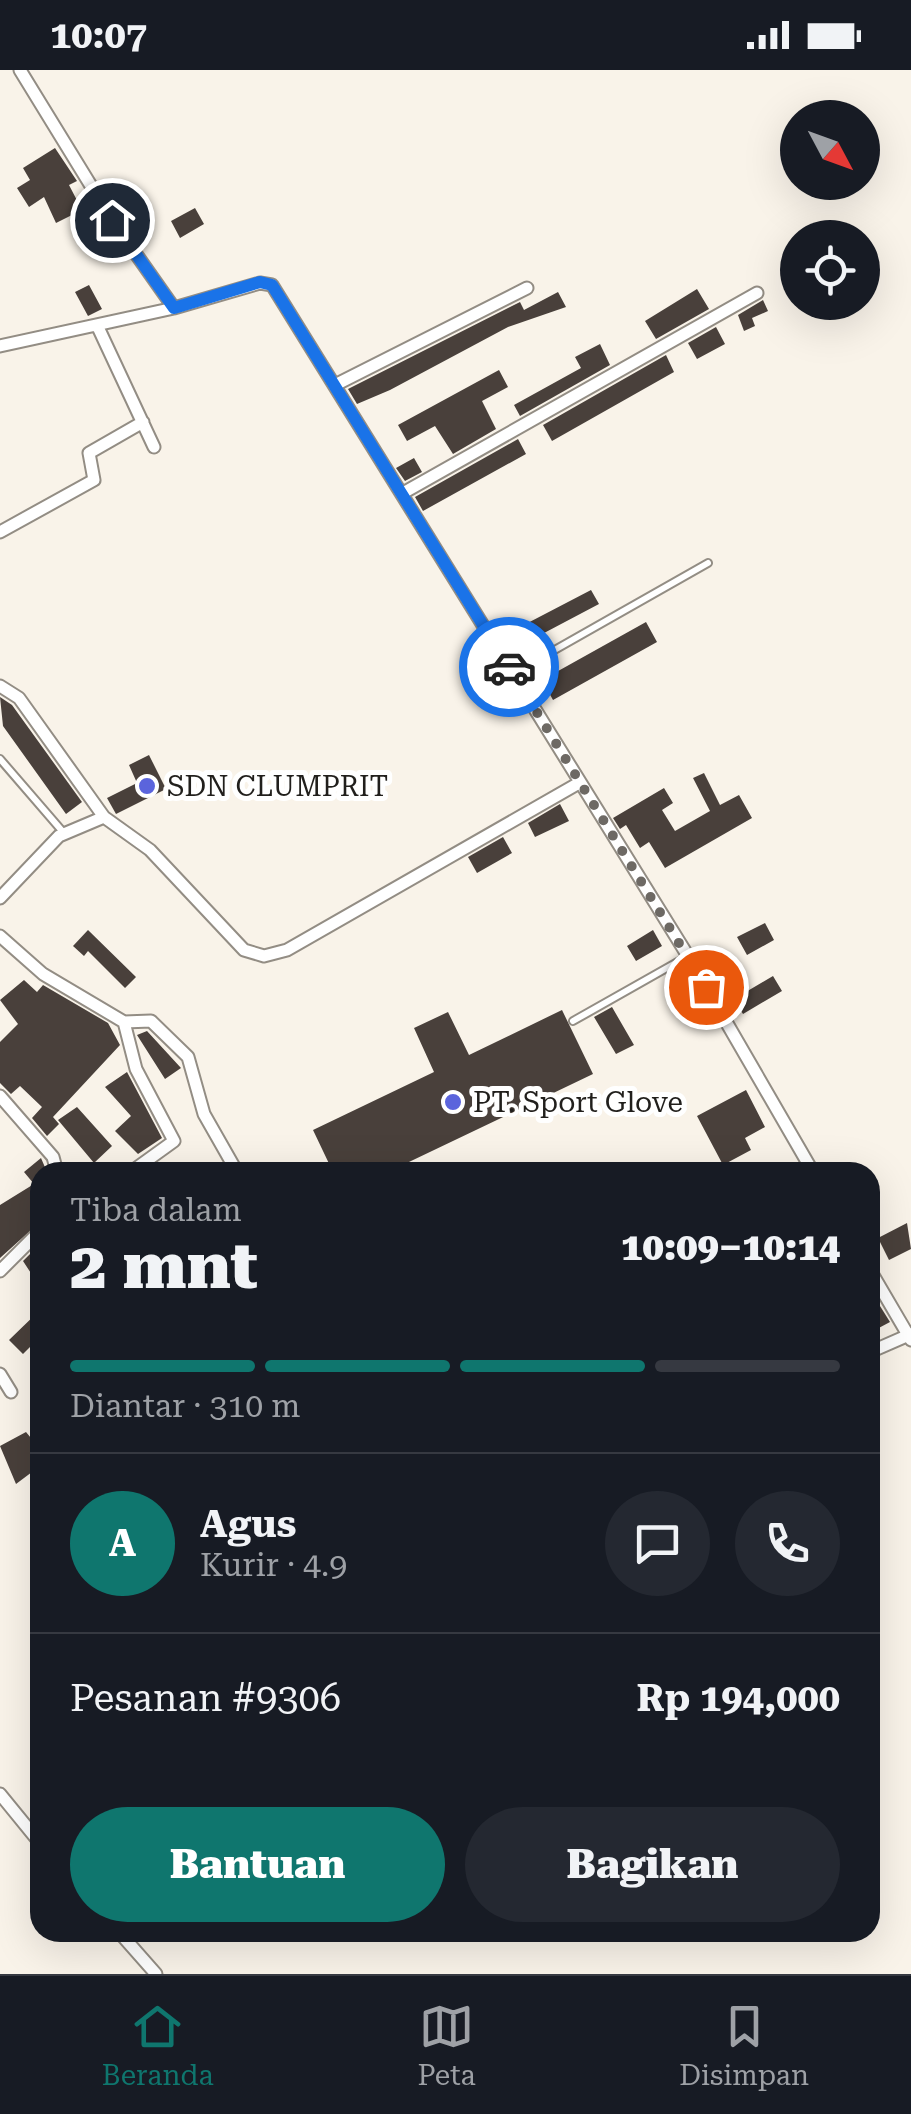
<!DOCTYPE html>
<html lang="id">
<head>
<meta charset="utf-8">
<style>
  :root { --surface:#171b24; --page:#242831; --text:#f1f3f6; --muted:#9ea1a6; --line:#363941; --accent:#0f766e }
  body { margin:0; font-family:"Roboto Serif",serif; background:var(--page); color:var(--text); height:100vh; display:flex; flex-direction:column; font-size:38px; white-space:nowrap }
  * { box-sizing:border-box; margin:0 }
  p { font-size:32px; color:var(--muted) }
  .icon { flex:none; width:55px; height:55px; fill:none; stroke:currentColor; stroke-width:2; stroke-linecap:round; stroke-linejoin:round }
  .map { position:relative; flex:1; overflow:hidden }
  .side { position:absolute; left:30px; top:1092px; width:850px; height:780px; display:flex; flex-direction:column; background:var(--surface); border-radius:30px; box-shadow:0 10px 40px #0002 }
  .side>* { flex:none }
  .needle { width:65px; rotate:131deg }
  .controls { position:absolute; left:780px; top:30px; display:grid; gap:20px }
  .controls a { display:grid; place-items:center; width:100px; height:100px; border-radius:50%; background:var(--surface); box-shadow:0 10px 40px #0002; font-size:50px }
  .pin { position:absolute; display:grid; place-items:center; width:85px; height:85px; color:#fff; margin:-42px; border:5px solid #fff; border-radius:50%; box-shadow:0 2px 10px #0007 }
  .courier { position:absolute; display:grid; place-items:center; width:100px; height:100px; margin:-50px; border:8px solid #1a73e8; border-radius:50%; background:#fff; color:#222; box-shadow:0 2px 12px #0007 }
  .overview em { font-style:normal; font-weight:800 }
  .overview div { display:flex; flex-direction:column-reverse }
  .overview { display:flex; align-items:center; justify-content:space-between; height:170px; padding:0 40px }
  h1 { font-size:65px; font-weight:800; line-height:75px }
  .bar { display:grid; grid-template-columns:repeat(4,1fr); gap:15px 10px; align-content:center; height:120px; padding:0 40px }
  .bar i { height:12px; border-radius:8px; background:var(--line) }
  .bar .current { background:var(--accent) }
  .bar p { grid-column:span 4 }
  .line { display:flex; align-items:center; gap:25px; padding:0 40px; border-top:2px solid var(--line) }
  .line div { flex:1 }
  .round { display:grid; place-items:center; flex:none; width:105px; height:105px; border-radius:52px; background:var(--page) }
  .button { display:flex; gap:20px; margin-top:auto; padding:20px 40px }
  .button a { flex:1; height:115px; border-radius:60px; background:var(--accent); color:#fff; font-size:40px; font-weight:800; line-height:115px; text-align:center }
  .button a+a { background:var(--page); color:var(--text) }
  .status { display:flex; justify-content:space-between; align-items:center; height:70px; padding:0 50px; background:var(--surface); direction:ltr }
  .status svg { height:28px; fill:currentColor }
  .menu { display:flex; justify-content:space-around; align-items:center; height:140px; border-top:2px solid var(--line); background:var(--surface); font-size:28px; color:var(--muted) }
  .menu a { display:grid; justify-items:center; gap:5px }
  .menu .current { color:var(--accent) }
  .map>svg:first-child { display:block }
  .building { fill:#49403b }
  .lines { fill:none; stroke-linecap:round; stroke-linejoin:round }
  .service-casing { stroke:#938d84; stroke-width:10 }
  .minor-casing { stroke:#938d84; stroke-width:15 }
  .service { stroke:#fff; stroke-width:6 }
  .minor { stroke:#fff; stroke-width:11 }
  .done { stroke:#6d6964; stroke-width:10; stroke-dasharray:0 18 }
  .route { stroke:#1a73e8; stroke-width:12 }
  .poi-dot { fill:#5b64dc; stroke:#fff; stroke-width:4 }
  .labels { text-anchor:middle; stroke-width:10; stroke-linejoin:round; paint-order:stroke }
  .poi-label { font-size:28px; fill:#211f1c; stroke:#fff; text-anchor:start }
</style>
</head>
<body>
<div class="status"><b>10:07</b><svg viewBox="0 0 49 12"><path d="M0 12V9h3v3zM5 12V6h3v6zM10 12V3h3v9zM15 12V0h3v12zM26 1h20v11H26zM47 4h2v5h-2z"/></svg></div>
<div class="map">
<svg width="911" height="1904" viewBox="0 0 911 1904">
  <rect width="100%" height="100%" fill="#f9f3e9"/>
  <path class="building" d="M55,78L77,111L69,115L82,140L56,153L44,127L29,137L17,118L30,110L23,98Z
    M195,138L204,154L180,168L171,151Z
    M89,215L102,239L88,246L75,222Z
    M697,219L709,239L656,269L645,251Z
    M558,222L566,237L508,257L390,320L357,334L348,319L520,232L524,240Z
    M763,230L768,241L752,248L755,256L744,261L738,245Z
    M716,257L725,274L697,289L688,273Z
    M600,274L610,295L520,346L514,335L581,298L575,287Z
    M666,285L674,302L552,371L543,355Z
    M499,300L508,317L482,331L496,359L453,384L435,356L407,371L398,355Z
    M518,369L526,384L423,441L415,427Z
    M414,388L422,402L405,411L396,398Z
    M591,520L599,534L510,581L501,567Z
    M646,552L657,572L553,630L542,610Z
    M0,627L12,635L82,732L66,744L3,656Z
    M149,685L166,719L116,744L107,728L137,713L129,695Z
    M704,703L720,735L739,725L752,748L665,798L649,772L640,778L626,755L620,759L613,748L664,718L673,733L662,740L675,761L710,741L693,708Z
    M560,734L569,751L535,767L528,753Z
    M503,767L512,783L477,803L468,787Z
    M765,853L774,870L747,885L737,867Z
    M88,860L136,907L125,918L88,881L84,886L73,876Z
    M653,860L662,876L636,891L627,876Z
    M773,906L782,921L743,944L734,929Z
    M24,910L37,922L43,915L108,953L120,975L53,1047L59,1054L47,1066L32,1048L42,1037L20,1016L11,1024L0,1013V972L18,954L0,930Z
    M612,937L634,975L616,984L594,947Z
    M562,940L593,1004L388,1102H333L313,1060L434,1002L414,958L448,942L469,985Z
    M147,961L181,998L165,1009L137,965Z
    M127,1002L162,1068L138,1084L115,1061L131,1046L105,1017Z
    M746,1020L765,1057L745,1068L751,1080L723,1095L697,1046Z
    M77,1037L112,1076L94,1093L58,1050Z
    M41,1088L47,1102H40V1152L0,1188V1135L34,1114L24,1102Z
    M907,1153L911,1179L889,1190L878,1168Z
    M37,1177L40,1182V1217L23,1191Z
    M875,1228L890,1252L875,1260L870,1231Z
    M40,1240V1267L23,1284L9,1270Z
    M26,1362L40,1379V1396L16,1414L0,1376Z"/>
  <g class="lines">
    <defs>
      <path id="service" d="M514,603L708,493
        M0,689L63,762
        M573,951L688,886"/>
      <path id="minor" d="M20,0L112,150L174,238
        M97,255L154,377
        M0,276L174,238L260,213L272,215L688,886L813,1102
        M335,315L527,218
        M403,423L757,223
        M0,462L94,410L89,383L143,352
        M0,616L19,628L104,747L150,780L244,880L264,886L287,880L579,713
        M0,828L59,766L104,747
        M0,866L43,904L124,952L136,999L174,1071L131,1102
        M124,952L151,951L188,987L204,1044L237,1102
        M0,1026L53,1087L57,1102
        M870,1200L911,1270
        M0,1201L40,1161
        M870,1282L911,1264
        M0,1304L11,1322
        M0,1724L40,1773
        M119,1862L156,1904"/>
    </defs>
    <use href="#service" class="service-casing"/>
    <use href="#minor" class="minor-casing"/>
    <use href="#service" class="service"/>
    <use href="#minor" class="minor"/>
  </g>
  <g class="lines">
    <path class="done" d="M509,597L706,917"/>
    <path class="route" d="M112,150L174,238L260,212L272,215L509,597"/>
  </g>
  <g class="poi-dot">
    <circle cx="147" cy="716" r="10"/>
    <circle cx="453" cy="1032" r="10"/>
  </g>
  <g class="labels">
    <g class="poi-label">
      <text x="167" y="726">SDN CLUMPRIT</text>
      <text x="473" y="1042">PT. Sport Glove</text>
    </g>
  </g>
</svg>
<div class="controls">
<a><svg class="needle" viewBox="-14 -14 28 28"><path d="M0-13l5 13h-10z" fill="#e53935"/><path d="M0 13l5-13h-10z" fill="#9ea1a6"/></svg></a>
<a><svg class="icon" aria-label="locate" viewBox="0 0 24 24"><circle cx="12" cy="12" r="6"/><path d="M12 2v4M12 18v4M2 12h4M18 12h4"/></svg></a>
</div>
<div class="pin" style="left:706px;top:917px;background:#ea580c"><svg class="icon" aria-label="bag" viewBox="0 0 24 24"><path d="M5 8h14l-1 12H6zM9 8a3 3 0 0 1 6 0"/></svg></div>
<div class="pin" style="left:112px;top:150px;background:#1f2937"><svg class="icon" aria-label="home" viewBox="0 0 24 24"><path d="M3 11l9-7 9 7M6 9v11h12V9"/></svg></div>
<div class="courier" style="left:509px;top:597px"><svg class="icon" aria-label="car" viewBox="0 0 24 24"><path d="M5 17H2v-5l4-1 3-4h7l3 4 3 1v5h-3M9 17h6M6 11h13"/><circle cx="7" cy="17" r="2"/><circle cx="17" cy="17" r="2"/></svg></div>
<section class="side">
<div class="overview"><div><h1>2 mnt</h1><p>Tiba dalam</p></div><em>10:09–10:14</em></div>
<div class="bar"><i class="current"></i><i class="current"></i><i class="current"></i><i></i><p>Diantar · 310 m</p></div>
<div class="line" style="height:180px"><b class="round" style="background:var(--accent);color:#fff">A</b><div><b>Agus</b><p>Kurir · 4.9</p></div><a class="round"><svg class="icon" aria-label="chat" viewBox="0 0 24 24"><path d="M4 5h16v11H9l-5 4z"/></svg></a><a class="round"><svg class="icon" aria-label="phone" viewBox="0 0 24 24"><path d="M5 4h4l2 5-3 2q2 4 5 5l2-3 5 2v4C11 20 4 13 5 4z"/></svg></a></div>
<div class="line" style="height:130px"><div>Pesanan #9306</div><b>Rp 194,000</b></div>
<div class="button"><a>Bantuan</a><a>Bagikan</a></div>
</section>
</div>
<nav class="menu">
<a class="current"><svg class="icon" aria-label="home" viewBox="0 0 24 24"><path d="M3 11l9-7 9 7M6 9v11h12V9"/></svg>Beranda</a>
<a><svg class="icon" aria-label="map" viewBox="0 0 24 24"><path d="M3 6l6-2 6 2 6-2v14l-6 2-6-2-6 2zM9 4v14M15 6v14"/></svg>Peta</a>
<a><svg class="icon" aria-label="saved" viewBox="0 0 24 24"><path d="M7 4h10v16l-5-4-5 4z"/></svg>Disimpan</a>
</nav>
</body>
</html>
